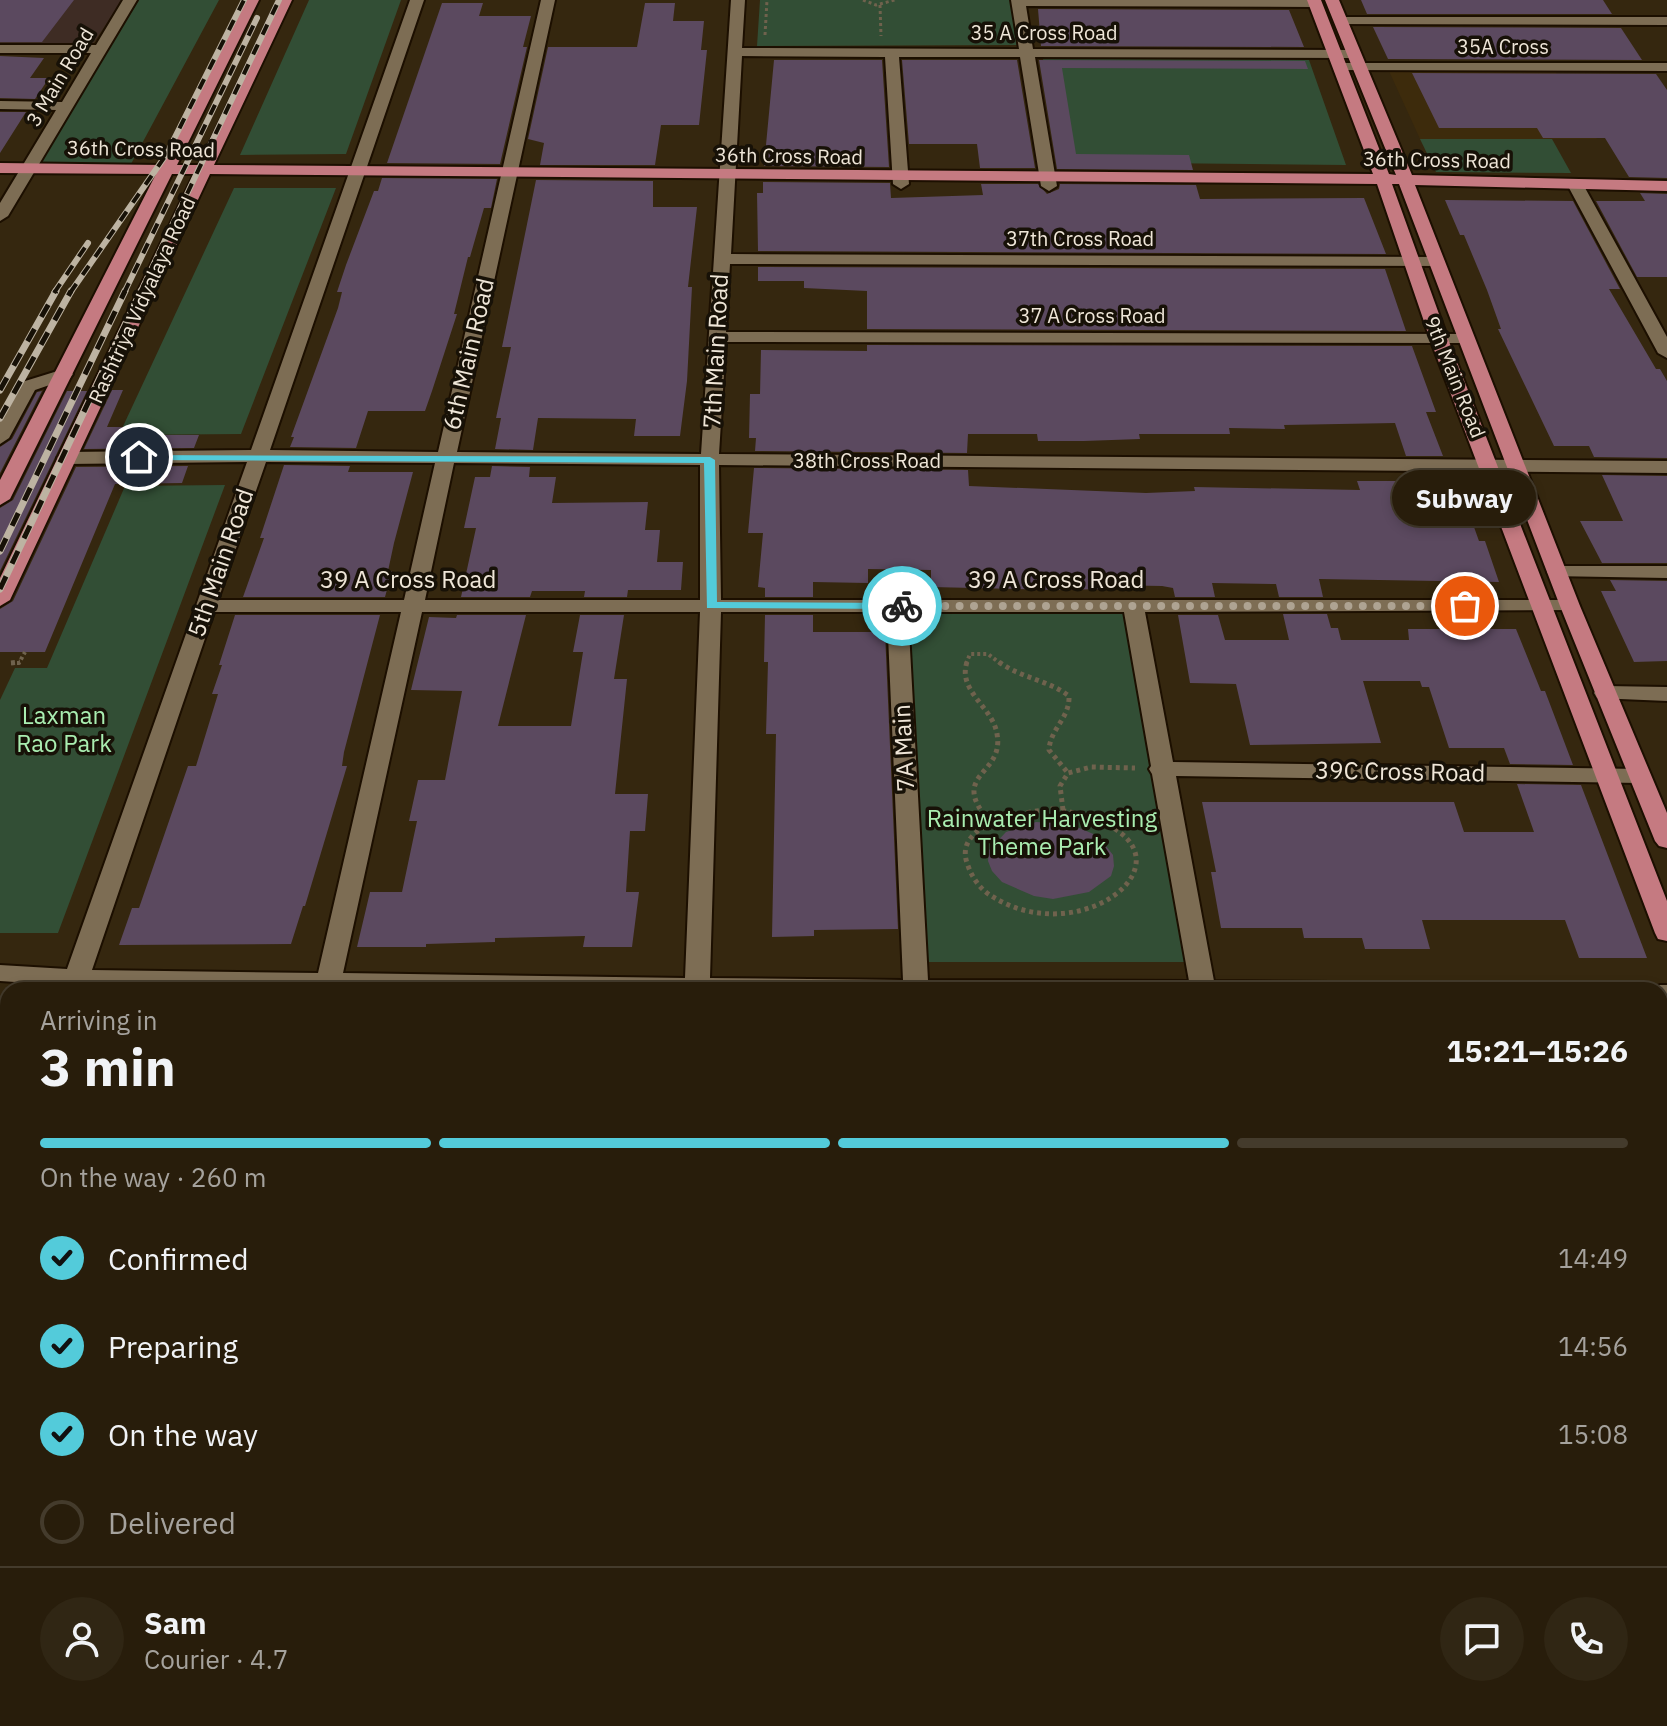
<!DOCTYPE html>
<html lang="en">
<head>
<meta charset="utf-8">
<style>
  :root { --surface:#281d0b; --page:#302614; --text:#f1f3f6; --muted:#a5a29d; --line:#443b2c; --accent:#53cbda }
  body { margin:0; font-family:"IBM Plex Sans",sans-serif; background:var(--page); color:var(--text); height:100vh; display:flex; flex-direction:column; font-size:30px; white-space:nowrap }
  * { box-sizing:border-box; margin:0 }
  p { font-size:26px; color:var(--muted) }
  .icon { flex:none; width:44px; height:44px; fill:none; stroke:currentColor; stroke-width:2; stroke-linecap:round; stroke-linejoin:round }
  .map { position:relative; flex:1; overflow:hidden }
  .panel { position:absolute; left:0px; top:982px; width:1668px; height:744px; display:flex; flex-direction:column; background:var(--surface); border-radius:24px 24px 0 0; box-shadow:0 4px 12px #0003,0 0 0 2px var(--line) }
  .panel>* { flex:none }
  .pin { position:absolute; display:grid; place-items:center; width:68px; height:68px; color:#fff; margin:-34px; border:4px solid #fff; border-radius:50%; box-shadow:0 2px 8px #0007 }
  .courier { position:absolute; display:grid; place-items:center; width:80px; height:80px; margin:-40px; border:6px solid #53cbda; border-radius:50%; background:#fff; color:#222; box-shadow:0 2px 10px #0007 }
  .bubble { position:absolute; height:56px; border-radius:28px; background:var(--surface); box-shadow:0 4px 12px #0003,0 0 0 2px var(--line); font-size:26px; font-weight:700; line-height:56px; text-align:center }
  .head em { font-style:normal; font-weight:700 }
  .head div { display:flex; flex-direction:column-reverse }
  .head { display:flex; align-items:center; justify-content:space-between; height:136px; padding:0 40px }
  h1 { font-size:52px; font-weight:700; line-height:60px }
  .bar { display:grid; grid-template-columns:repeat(4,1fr); gap:12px 8px; align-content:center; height:96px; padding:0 40px }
  .bar i { height:10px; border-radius:6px; background:var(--line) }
  .bar .current { background:var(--accent) }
  .bar p { grid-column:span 4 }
  .line { display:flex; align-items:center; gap:20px; padding:0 40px; border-top:2px solid var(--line) }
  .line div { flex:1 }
  .round { display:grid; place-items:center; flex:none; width:84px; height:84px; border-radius:42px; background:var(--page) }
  ol { padding:0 40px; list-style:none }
  li { display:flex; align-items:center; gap:24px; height:88px }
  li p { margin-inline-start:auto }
  li .icon { padding:8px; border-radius:50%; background:var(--accent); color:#111; stroke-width:4 }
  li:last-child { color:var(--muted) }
  li i { width:44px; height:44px; border:4px solid var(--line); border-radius:50% }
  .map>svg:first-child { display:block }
  .built { fill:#3d2b0c }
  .education { fill:#3e2c24 }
  .green { fill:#324e35 }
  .building { fill:#5b495f }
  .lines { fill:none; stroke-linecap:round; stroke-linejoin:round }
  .minor-casing { stroke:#1c0f00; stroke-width:4 }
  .major-casing { stroke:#1c0f00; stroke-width:4 }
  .path-far2 { stroke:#6f624d; stroke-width:3; stroke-dasharray:3 3; stroke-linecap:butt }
  .path-far1 { stroke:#6f624d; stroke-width:4; stroke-dasharray:3 3; stroke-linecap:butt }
  .path { stroke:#6f624d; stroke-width:5; stroke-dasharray:4 4; stroke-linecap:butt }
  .minor { fill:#7d6d54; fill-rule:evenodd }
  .major { fill:#c57a81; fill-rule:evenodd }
  .rail-far1-casing { stroke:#bdb3a2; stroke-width:6 }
  .rail-casing { stroke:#bdb3a2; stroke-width:7 }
  .rail-far1 { stroke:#171107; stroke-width:4; stroke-dasharray:11; stroke-linecap:butt }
  .rail { stroke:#171107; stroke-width:5; stroke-dasharray:14; stroke-linecap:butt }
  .route { fill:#53cbda }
  .done { stroke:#aea392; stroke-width:8; stroke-dasharray:0 14.4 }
  .labels { text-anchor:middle; stroke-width:7; stroke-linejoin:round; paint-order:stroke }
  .far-street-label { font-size:20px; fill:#efe6d8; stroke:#171107 }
  .street-label { font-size:24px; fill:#efe6d8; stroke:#171107 }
  .park-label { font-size:24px; fill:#a9edb0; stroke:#171107 }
</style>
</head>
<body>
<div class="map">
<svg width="1667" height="1726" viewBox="0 0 1667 1726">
  <rect width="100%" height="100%" fill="#35270f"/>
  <path class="built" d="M1389,71H1555L1597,139H1420Z"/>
  <path class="education" d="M0,0H122L91,47H0Z"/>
  <path class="green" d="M139,0H219L131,164H39Z
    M309,0H401L346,154L240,155Z
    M760,0H1010L1017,45L757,46Z
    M1043,59L1309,60L1346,165L1058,162Z
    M1420,139H1552L1571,173L1436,172Z
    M234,188H336L241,434L119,435Z
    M225,485L58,933H0V700L15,668H47L125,486Z
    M1128,613L1190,962H924L907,614Z"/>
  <path class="building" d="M0,0H74L42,42H0Z
    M1361,0H1603L1612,14H1367Z
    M442,3H483L479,16H531L523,47H527L500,164L387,163Z
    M645,3H675L673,21H704L701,50H707L699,125H661L655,165H540L544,143L528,139L548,47H637Z
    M1038,9L1289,10L1304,47L1041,46Z
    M1373,27L1621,28L1642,60L1388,59Z
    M0,56L44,58L30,78H49L35,99L0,98Z
    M774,60H882L889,167L764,166Z
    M902,60H1017L1035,168H980L977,144H909Z
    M1039,60L1305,61L1308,69L1062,68L1076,154L1189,155L1193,170L1057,169Z
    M1412,73L1656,74L1667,90V178L1629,177L1605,138H1543L1537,128H1439Z
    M0,112H26L0,153Z
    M382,178L497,179L491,208H484L470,257H468L454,314H457L432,391L425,411H368L356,448L290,447L294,437H291L338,308L342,292H337L346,265L374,191H378Z
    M536,180L653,181V207H697L688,287H692L687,381L680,436H634L636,419L538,418L533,450L495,449L501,418H496L511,347H502Z
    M763,182L890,183L891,198L983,195L981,184H1038L1047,194L1059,189L1060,184L1196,185L1200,199L1364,198L1386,254L758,251L757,193H763Z
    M1640,193L1667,194V277H1637L1596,201H1645Z
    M1445,200L1573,201L1620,289H1609L1656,369H1660L1667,381V458L1594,457L1589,446H1554L1498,329H1501L1487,290L1464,235H1460Z
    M758,267L1385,269L1406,331L867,329V291L804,288V281H758Z
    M867,345L1412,346L1436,412H1426L1443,456H1406L1395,423L1284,425L1285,429L1229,428L1230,434H1139L1140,439L1084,441H1038L1037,434H968L967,453L755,451L756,438H749L750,394H760L761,350L867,351Z
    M112,390H123L107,427H139L136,435H199L194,448L84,449Z
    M42,391L0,473V447L12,439L37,392Z
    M67,391H87L0,571V508L13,500Z
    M284,465L350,466L348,472H413L394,543L388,571H392L385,597H243L264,538H260Z
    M188,466L182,483L115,484L45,652H0V609L13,601L76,467Z
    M492,466L530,467L529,477H556L552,503L648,502L645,530H660L657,562H683L681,590H628L627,597H584L585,591H532L530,597H461L476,528H464L475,477H490Z
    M754,468L968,470L969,486L1146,493L1195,491L1194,487L1360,490L1357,481H1415L1413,474H1449L1453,485H1459L1479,541H1485L1499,582L1319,579L1323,597H1279L1276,584L1212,583L1215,597H1175L1173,588L1162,586L1103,585L1104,589L1057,590L931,587V570L868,569V583L813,582V597H765V588L758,587L763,533H748Z
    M1602,475L1667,476V563H1602L1580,521H1623Z
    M1610,580L1667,581V661L1634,662L1601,591H1616Z
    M1283,614H1327L1331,628H1338L1341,640H1409L1408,629H1516L1541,691H1545L1573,765L1510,764L1504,748H1449L1429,687H1422L1420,681H1363L1381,743L1250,745L1236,684L1190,683L1178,615H1218L1225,640H1289Z
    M235,615H380L344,752L342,766H347L305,906H303L291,944L119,945L132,908H139L188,766H196L218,694H212L222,665H219Z
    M457,615H526L498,726H571L583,652H573L580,615H624L614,679H627L615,794H648L645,831H630L626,892H639L632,947H583L585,936L495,938V942L426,944V947H357L370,892H402L417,821H409L418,780H445L462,691L411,690L429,617L456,618Z
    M765,615H813V632H885L898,929L814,930V936L772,937L776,734H766L768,662H764Z
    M1517,784L1581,785L1647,958H1579L1565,920H1422L1430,949H1365L1362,938H1304L1302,928H1221L1211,872H1216L1202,802H1454L1464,832H1534Z
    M1036,822L1070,824L1098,836L1113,855L1114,866L1111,876L1089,892L1053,899L1034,896L1002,882L992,871L988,861L989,850L1006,832Z"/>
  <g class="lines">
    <defs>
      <path id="minor" d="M123,0H137L8,216L0,221V203L56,110L0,109V101L62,102L91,53H0V45H96Z
        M410,0H424L270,450L438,452L541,0H555L457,452L701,454L731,0H745L742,48L1019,49L1011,0H1320V6L1315,7L1026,6L1033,49L1354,50L1361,54L1354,58L1035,57L1057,186L1049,191L1041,186L1020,57H899L909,184L901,189L893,184L885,57L742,56L731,254L1437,257L1445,262L1443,266L730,264L726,332L1466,334L1472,335L1475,339L1472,343L726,342L719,454L1667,461V473L719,465L721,600H1570L1580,606L1577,610L1145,612L1173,762L1640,769L1648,771L1651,776L1648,781L1640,783L1176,776L1214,981L1330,982L1339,984L1343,990H314L86,986L85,990H59L61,985L0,981V965L67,969L247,462L67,464L57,458L67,452L251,450ZM266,462L435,463L404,600H218ZM454,463L700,465V600H425ZM214,612H401L318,973L92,970ZM422,612H700L685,978L343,973ZM721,612H887L903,980L710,978ZM908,612H1124L1151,766L1149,769L1152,774L1189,981L928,980Z
        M1340,17H1667V25L1335,24V18Z
        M1339,63H1667V71L1334,70V64Z
        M1576,181L1584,186L1667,337V358L1658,353L1568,186Z
        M64,369L73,374L70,378L35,390L9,438L0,444V421L22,382Z
        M1557,566H1667V578L1550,576L1547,572L1550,568Z
        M1605,686L1667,687V701L1597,698L1594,693L1597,688Z
        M1660,985H1667V1001H1660V990H1649Z
        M8,1165V1206L0,1208V1167Z
        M1660,1214H1667V1234H1660Z
        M1660,1454H1667V1480H1660Z
        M0,1664H8V1694H0Z
        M146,1718H180L179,1726H145Z
        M616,1718H650L649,1726H615Z"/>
      <path id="major" d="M245,0H259L177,165H199L278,0H292L214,165L1373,174L1307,0H1321L1389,174L1396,175L1325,0H1339L1412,175L1667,181V191L1415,185L1580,606L1667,813V848L1659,846L1655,841L1560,606L1399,184H1392L1448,339L1667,901V941L1658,939L1655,933L1430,339L1377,184L210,174L10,600L0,606V578L194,174H172L10,499L0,505V480L156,174L0,173V163L161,165Z"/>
    </defs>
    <use href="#minor" class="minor-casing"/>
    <use href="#major" class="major-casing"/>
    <path class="path-far2" d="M863,0L876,5L895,0
      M880,5L881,36
      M765,35L767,0"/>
    <path class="path-far1" d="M11,663H19L25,652
      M966,664L970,654H988L1001,664"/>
    <path class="path" d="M967,662C957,691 993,707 997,734C1005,776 947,773 990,822
      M999,662C1021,678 1048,680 1069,696C1070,718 1050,729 1049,750L1068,773
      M11,663L20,662
      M1054,809C1228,837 1087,963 987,893C977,885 971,875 967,863C953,822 1028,811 1054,809Z
      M1063,810L1060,786L1068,773L1091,767L1135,768
      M0,1034H3L0,1041"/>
    <use href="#minor" class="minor"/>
    <use href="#major" class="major"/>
    <defs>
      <path id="rail-far1" d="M54,293L88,243
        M70,293L166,155L244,0
        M124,293L257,18
        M140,293L279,0"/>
      <path id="rail" d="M0,390L56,291
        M0,418L71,291
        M0,551L125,291
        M0,589L141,291"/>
    </defs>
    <use href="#rail-far1" class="rail-far1-casing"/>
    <use href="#rail" class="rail-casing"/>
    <use href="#rail-far1" class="rail-far1"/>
    <use href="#rail" class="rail"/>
  </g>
  <path class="route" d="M136,455L710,457L715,460L717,602L902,603L908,606L902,609L707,608L704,463L139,460L136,459Z"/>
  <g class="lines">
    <path class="done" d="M902,606H1465"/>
  </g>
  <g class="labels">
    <g class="far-street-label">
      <text x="1044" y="40">35 A Cross Road</text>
      <text x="1503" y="54">35A Cross</text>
      <text transform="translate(60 77) rotate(-59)" y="7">3 Main Road</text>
      <text transform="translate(141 149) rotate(1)" y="7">36th Cross Road</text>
      <text transform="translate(789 156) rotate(1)" y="7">36th Cross Road</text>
      <text transform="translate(1437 160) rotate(1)" y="7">36th Cross Road</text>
      <text x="1080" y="246">37th Cross Road</text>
      <text transform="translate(142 300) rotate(-65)" y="7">Rashtriya Vidyalaya Road</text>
      <text x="1092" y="323">37 A Cross Road</text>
      <text transform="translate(1455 377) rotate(68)" y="7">9th Main Road</text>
      <text x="867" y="468">38th Cross Road</text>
    </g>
    <g class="street-label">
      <text transform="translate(716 351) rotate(-87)" y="8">7th Main Road</text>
      <text transform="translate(469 354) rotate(-77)" y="8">6th Main Road</text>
      <text transform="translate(221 563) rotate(-71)" y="8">5th Main Road</text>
      <text x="408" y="588">39 A Cross Road</text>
      <text x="1056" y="588">39 A Cross Road</text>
      <text transform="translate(904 748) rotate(-93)" y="8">7A Main</text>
      <text transform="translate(1400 772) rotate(1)" y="8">39C Cross Road</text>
    </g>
    <g class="park-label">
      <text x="64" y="724">Laxman<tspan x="64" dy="28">Rao Park</tspan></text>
      <text x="1042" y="827">Rainwater Harvesting<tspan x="1042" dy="28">Theme Park</tspan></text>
    </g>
  </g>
</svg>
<div class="pin" style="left:1465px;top:606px;background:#ea580c"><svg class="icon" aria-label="bag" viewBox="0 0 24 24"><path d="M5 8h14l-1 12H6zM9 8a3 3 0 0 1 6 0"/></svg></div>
<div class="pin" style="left:139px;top:457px;background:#1f2937"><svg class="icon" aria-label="home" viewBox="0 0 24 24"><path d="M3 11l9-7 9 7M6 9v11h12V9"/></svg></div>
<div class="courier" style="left:902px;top:606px"><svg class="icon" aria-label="bike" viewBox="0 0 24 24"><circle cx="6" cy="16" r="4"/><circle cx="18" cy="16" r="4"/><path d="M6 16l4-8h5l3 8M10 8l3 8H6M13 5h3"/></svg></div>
<div class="bubble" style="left:1392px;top:470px;width:144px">Subway</div>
<section class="panel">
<div class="head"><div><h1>3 min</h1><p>Arriving in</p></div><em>15:21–15:26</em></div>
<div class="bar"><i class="current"></i><i class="current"></i><i class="current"></i><i></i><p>On the way · 260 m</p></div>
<ol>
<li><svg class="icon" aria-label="check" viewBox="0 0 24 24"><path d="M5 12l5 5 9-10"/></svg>Confirmed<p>14:49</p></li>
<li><svg class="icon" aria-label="check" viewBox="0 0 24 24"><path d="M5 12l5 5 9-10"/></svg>Preparing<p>14:56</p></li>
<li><svg class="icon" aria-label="check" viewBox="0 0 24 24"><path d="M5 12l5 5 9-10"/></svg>On the way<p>15:08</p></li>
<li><i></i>Delivered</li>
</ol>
<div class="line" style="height:144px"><a class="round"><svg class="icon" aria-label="person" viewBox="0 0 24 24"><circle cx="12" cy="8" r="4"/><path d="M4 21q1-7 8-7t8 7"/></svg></a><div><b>Sam</b><p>Courier · 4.7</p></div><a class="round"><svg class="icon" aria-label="chat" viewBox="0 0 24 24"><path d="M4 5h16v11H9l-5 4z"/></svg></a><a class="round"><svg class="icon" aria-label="phone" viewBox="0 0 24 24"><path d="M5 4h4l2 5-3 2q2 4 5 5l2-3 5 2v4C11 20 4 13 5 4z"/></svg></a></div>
</section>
</div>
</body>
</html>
